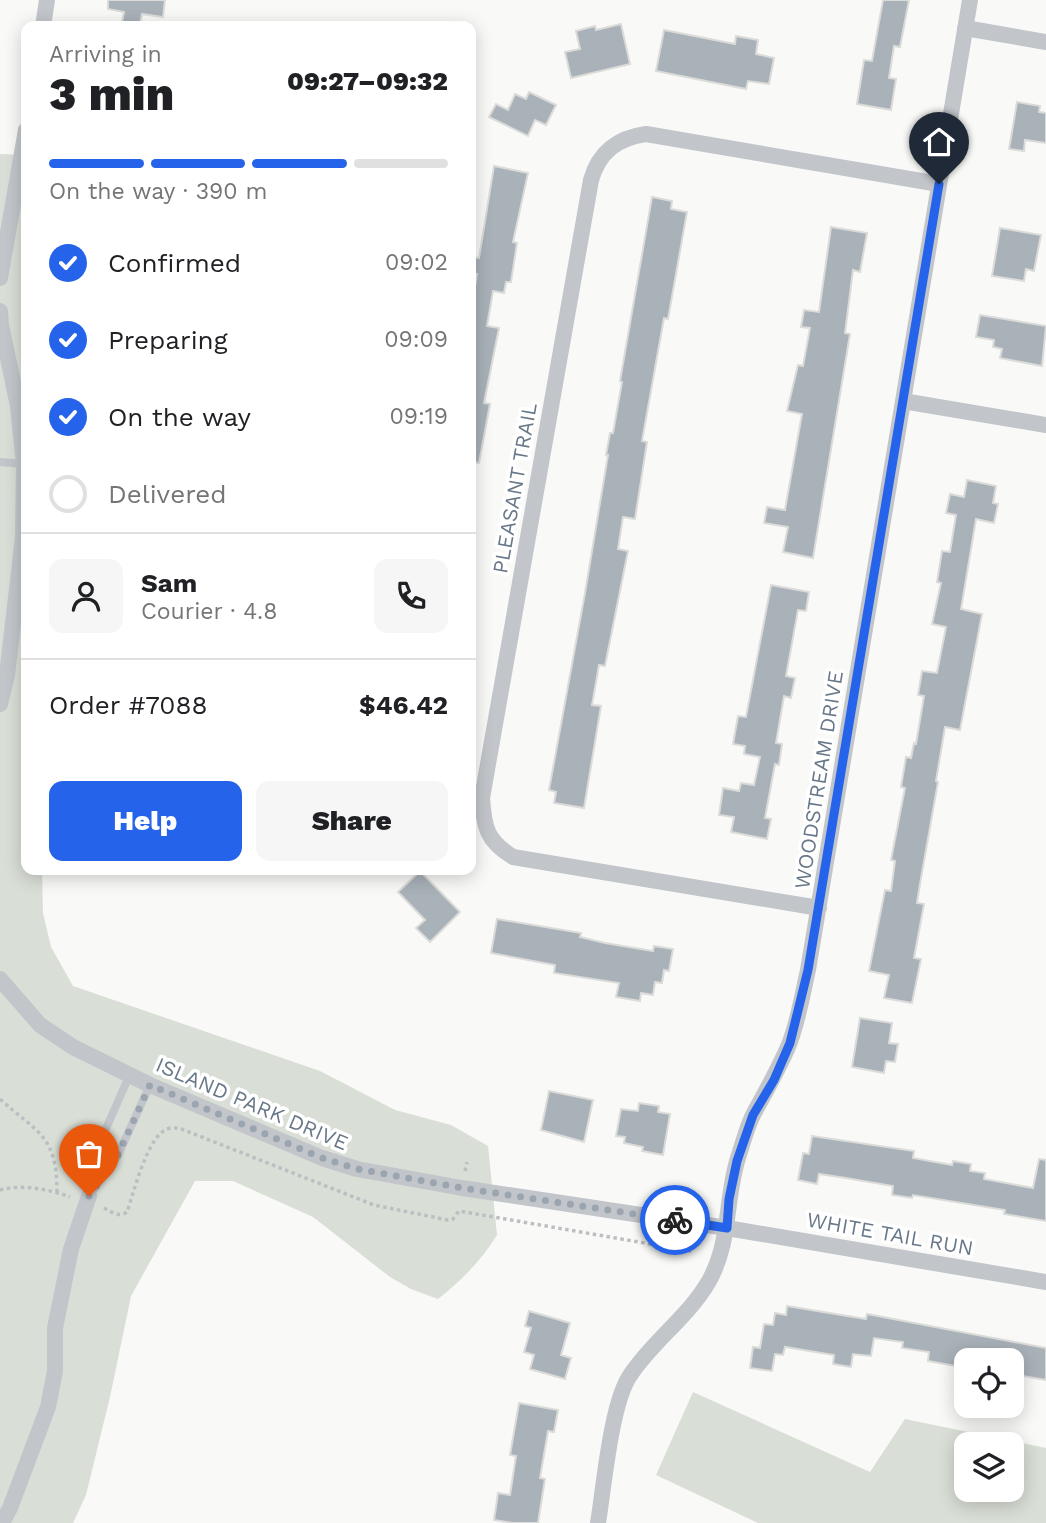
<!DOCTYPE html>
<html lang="en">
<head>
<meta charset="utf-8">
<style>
  :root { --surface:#fff; --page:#f6f6f6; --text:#202124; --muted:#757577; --line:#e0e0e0; --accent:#2563eb }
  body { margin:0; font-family:"Work Sans",sans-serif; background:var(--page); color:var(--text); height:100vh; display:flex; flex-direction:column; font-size:26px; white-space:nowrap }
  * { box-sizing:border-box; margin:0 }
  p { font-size:23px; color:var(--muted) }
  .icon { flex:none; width:38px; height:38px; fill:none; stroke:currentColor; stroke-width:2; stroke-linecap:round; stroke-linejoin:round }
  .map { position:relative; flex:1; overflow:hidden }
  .drawer { position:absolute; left:21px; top:21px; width:455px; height:854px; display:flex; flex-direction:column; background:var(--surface); border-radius:14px; box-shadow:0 4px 18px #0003 }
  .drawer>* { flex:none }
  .controls { position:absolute; left:954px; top:1348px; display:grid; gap:14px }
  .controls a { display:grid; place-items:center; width:70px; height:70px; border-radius:14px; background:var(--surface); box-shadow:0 4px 18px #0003; font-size:35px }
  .pin { position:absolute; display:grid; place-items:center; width:60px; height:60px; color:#fff; margin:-72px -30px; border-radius:50% 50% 50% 0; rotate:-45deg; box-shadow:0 0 7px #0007 }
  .pin .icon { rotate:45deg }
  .courier { position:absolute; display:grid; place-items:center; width:70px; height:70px; margin:-35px; border:5px solid #2563eb; border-radius:50%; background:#fff; color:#222; box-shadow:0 2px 9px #0007 }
  .summary em { font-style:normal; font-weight:800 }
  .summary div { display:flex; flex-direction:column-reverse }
  .summary { display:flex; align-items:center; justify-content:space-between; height:119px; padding:0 28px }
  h1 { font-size:46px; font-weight:800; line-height:52px }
  .bar { display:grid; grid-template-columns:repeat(4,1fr); gap:10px 7px; align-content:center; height:84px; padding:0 28px }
  .bar i { height:9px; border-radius:5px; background:var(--line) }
  .bar .on { background:var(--accent) }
  .bar p { grid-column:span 4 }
  .line { display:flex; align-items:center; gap:18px; padding:0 28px; border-top:2px solid var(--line) }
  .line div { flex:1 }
  .round { display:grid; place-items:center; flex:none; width:74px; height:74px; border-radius:14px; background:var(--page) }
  ol { padding:0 28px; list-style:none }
  li { display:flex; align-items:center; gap:21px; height:77px }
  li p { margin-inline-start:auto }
  li .icon { padding:7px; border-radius:50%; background:var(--accent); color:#fff; stroke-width:4 }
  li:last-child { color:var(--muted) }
  li i { width:38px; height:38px; border:4px solid var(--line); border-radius:50% }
  .primary-button { display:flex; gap:14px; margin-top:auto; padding:14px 28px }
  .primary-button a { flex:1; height:80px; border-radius:14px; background:var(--accent); color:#fff; font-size:28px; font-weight:800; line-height:80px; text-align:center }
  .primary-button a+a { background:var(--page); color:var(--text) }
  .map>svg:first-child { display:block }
  .green { fill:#d9ded6; fill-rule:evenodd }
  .building { fill:#a9b1b9; stroke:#dbdbd9; stroke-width:2 }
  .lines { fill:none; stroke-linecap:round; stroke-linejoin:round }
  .path { stroke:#bcbfc2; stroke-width:3.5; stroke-dasharray:3.5 3.5; stroke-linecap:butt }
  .lane { stroke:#c2c6cb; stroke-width:8 }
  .street { stroke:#c2c6cb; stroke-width:16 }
  .done { stroke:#9ba5b0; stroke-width:7; stroke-dasharray:0 12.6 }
  .route { stroke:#2563eb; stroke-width:9 }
  .labels { text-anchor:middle; stroke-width:7; stroke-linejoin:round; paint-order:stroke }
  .street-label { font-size:21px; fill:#687889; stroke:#fff }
</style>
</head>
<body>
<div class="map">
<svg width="1046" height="1523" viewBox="0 0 1046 1523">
  <rect width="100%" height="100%" fill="#f9f9f7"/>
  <path class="green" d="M0,154L26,155V768L24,778L26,870H42L43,913L51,947L73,986L320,1071L395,1110L451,1125L488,1146L497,1235C482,1260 461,1281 438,1299L411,1289L390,1277L313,1217L233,1181H195L131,1296L110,1397L86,1495L73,1523H0Z
    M693,1392L870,1472L905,1419L1046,1448V1523H758L656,1475ZM966,1444H1012V1489H966Z"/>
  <path class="building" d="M108,0H165L163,17L142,14L140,25L122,22L124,12L108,9Z
    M883,0H909L900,47L894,46L889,78L896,79L891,110L857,104L864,60L872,61Z
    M621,24L630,64L571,78L565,52L580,49L576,31L595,26L596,30Z
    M664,30L735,44L736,36L758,40L756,54L774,58L769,84L748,81L746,89L656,71Z
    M529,92L556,105L546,125L535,120L528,136L489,117L496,104L508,110L515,94L526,99Z
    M1017,102L1040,106L1039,112L1046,113V143L1025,140L1024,151L1009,149Z
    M494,166L528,173L513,242L517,243L511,282H506L504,293L493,291L487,326L499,328L484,403L490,404L479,463L471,462V311L477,274L471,273V257L479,258Z
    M652,197L672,201L671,209L687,212L668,319L664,318L642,441L647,442L635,519L623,517L618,549L628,551L605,666L599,665L592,705L601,706L584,808L554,803L556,792L549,790L585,593L608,455H606L610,433H613L622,382L620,381Z
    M831,227L867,233L860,272L853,270L845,333L850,334L813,558L783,552L788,527L764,523L767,507L785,510L802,414L787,411L798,365L803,366L810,328L801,327L804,310L819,312Z
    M1000,228L1041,235L1034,271L1026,269L1024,281L992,276Z
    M980,315L1046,326L1042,366L1000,358L1002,349L993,347L994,340L976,337Z
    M967,480L996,486L993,503L998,504L994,523L976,519L961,609L982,614L960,730L945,727L936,781L938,782L920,884L917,903L924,904L914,958L921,959L912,1003L884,998L889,975L869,971L885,890L891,891L895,861L891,860L905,788L901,787L906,757L911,758L914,743L916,744L924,696L918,695L922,671L937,673L946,627L932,624L941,583L937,582L942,551L950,552L956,515L946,513L950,494L964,497Z
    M771,585L809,592L806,611L798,610L786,676L795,678L791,698L784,696L776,743L782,744L779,765L775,764L765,818L771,819L767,839L731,832L734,817L719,815L723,788L739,791L741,783L754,785L760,757L744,754L745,746L733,744L738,716L746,717Z
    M420,871L460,912L430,942L416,928L425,920L398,892Z
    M497,919L581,933L580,937L605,943L653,951L654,946L673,949L669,971L664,970L662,983L655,982L653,995L641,993L640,1001L616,997L619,983L554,973L555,965L491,953Z
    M860,1018L892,1023L889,1043L898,1044L895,1062L886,1061L884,1073L852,1067Z
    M549,1091L593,1100L584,1142L541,1130Z
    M639,1103L659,1106L658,1112L670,1114L663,1155L642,1151L643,1147L624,1143L625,1137L616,1136L621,1109L638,1111Z
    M812,1136L914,1151L913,1158L952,1165L953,1161L971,1164L970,1171L985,1173L984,1179L1033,1188L1039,1159L1046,1160V1221L1004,1214L1005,1210L913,1195L912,1198L892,1195L893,1186L846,1178L819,1174L817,1184L798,1180L803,1153L809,1154Z
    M787,1306L866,1319L867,1314L1046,1348V1380L1012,1374V1360H956L955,1366L928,1361L929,1352L902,1348L903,1342L874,1338L871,1356L853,1354L851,1367L833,1364L834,1355L785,1347L783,1355L775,1354L772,1371L750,1368L753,1347L760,1348L764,1324L773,1325L775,1313L786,1315Z
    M529,1311L570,1323L561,1355L571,1358L565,1379L530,1369L534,1355L524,1352L531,1328L525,1326Z
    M519,1403L558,1410L554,1432L548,1431L540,1478L545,1479L538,1523H513L494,1520L498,1493L510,1495L516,1456L510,1455Z"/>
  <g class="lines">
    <path class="path" d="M0,1099C37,1133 57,1134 57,1192
      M465,1171L467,1162
      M0,1190C21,1184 49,1189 70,1197
      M104,1208C112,1212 119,1218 127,1212C134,1192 147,1137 167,1129C171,1128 175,1128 179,1128L374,1205L448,1220L453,1219L459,1211L691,1251"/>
    <path class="lane" d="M0,462L24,464
      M130,1074L97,1149L89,1196L117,1157L150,1085"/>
    <path class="street" d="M43,26L47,0
      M965,28L1046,42
      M0,278L26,130
      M0,311L1,325L18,406L24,464L23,537L7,675L0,704
      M903,401L1046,425
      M819,908L513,857C487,841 484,828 482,798L591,180C599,152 617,138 646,134L939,184
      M0,979L40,1025L73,1047L150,1085L322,1158L357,1169L462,1188L727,1228L1046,1282
      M2,1523L10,1508L48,1407L55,1371V1328L71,1249L89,1196
      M598,1523C604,1487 611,1401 631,1374C654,1340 689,1316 709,1281C731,1242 725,1199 738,1158C743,1143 747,1126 754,1113C766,1091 778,1070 788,1047C798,1023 802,996 808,970L970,0"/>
  </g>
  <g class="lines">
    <path class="done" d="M89,1196L117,1157L150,1085L322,1158L358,1169L462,1188L675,1220"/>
    <path class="route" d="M675,1220L727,1228L729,1199L737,1161L753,1115L774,1080L790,1043L808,970L939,184"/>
  </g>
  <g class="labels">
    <g class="street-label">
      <text transform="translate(515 488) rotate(-80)" y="7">PLEASANT TRAIL</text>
      <text transform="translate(819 780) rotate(-81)" y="7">WOODSTREAM DRIVE</text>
      <text transform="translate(252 1104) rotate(23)" y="7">ISLAND PARK DRIVE</text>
      <text transform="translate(890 1234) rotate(10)" y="7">WHITE TAIL RUN</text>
    </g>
  </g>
</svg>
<div class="controls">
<a><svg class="icon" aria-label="locate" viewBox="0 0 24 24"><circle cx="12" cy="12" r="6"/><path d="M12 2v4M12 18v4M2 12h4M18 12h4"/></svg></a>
<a><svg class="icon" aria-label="layers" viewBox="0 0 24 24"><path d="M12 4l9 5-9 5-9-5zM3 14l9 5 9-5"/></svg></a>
</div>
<div class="pin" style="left:89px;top:1196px;background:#ea580c"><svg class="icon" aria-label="bag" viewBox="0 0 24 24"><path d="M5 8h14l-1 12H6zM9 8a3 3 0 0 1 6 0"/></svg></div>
<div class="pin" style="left:939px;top:184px;background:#1f2937"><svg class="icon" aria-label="home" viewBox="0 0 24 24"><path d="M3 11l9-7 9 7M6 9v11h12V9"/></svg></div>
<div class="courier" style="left:675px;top:1220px"><svg class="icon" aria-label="bike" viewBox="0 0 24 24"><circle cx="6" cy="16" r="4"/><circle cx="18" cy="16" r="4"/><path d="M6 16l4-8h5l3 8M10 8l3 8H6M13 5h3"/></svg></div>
<section class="drawer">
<div class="summary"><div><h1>3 min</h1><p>Arriving in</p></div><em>09:27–09:32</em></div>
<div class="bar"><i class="on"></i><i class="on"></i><i class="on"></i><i></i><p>On the way · 390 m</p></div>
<ol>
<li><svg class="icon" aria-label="check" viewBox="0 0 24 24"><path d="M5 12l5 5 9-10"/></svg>Confirmed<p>09:02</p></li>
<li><svg class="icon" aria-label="check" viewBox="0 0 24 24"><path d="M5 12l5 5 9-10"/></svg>Preparing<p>09:09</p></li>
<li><svg class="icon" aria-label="check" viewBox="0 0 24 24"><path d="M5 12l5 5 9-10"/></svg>On the way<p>09:19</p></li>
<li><i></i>Delivered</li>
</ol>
<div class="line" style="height:126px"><a class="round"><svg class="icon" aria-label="person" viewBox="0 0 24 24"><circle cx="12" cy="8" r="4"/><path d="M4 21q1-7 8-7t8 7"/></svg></a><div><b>Sam</b><p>Courier · 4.8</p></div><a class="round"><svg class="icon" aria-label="phone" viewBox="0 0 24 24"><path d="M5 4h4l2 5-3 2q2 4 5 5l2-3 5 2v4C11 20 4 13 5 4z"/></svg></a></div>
<div class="line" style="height:91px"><div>Order #7088</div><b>$46.42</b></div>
<div class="primary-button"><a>Help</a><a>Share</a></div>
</section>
</div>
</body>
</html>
